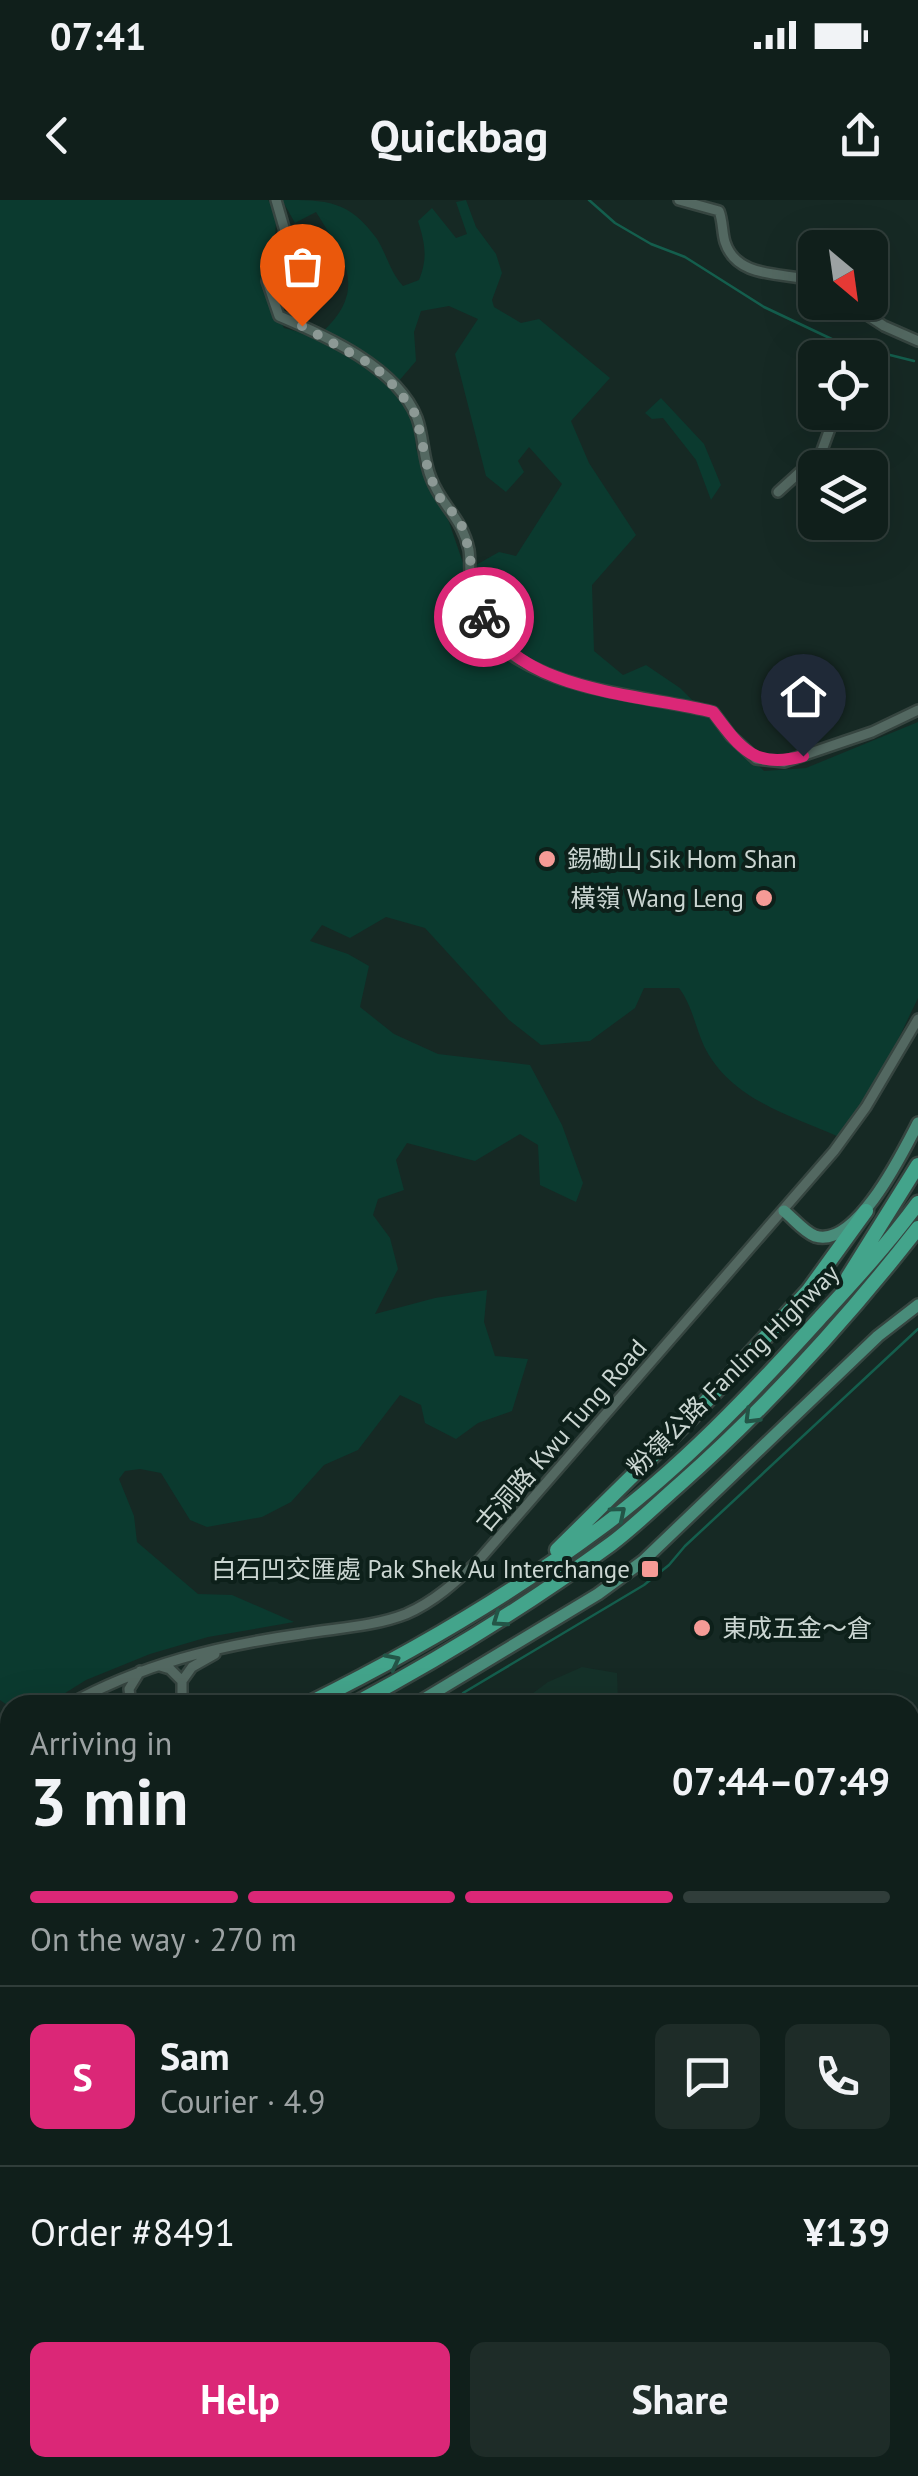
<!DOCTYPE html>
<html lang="en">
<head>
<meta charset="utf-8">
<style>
  :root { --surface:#101f1b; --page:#1e2c28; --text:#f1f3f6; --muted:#9ca2a3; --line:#303d3a; --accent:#db2777 }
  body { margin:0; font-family:"PT Sans","Noto Sans SC",sans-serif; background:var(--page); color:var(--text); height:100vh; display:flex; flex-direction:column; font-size:38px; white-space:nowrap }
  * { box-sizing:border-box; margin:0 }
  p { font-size:32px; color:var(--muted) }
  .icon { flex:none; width:55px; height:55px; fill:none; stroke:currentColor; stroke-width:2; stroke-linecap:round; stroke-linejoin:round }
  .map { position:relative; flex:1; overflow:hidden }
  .panel { position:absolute; left:0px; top:1495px; width:920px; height:782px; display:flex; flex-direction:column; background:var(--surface); border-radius:30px 30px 0 0; box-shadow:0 10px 40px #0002,0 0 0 2px var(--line) }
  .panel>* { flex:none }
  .needle { width:65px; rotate:151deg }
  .buttons { position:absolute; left:798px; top:30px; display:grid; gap:20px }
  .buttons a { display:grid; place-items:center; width:90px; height:90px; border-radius:15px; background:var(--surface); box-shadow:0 10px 40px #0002,0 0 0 2px var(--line); font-size:50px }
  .pin { position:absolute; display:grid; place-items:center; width:85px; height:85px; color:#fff; margin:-102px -42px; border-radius:50% 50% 50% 0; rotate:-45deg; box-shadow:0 0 10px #0007 }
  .pin .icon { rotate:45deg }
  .courier { position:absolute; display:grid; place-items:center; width:100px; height:100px; margin:-50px; border:8px solid #db2777; border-radius:50%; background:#fff; color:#222; box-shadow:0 2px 12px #0007 }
  .summary em { font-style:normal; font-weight:600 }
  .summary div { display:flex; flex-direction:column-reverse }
  .summary { display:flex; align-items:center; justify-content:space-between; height:170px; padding:0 30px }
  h1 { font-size:65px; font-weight:600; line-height:75px }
  .bar { display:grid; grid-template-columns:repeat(4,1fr); gap:15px 10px; align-content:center; height:120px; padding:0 30px }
  .bar i { height:12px; border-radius:8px; background:var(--line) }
  .bar .on { background:var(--accent) }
  .bar p { grid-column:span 4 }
  .line { display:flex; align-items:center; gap:25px; padding:0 30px; border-top:2px solid var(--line) }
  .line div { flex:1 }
  .round { display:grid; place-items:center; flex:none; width:105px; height:105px; border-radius:15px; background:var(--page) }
  .action { display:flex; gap:20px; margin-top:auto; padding:20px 30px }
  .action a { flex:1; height:115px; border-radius:15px; background:var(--accent); color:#fff; font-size:40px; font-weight:600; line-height:115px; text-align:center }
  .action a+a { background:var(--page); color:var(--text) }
  .status { display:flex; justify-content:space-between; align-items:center; height:70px; padding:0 50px; background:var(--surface); direction:ltr }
  .status svg { height:28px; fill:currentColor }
  header { display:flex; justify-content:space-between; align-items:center; height:130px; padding:0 30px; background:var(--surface); font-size:45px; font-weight:600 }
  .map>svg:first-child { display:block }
  .built { fill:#153129 }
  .green { fill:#0b3a2f; fill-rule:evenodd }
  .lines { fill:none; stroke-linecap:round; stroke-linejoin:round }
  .stream { stroke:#145e4d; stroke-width:2.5 }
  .minor-casing { stroke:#364540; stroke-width:14 }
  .major-casing { stroke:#364540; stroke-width:16 }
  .highway-casing { stroke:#364540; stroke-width:19 }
  .minor { stroke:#536861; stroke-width:9 }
  .major { stroke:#498c7a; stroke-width:11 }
  .highway { stroke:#43a48b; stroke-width:14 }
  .oneway { stroke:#235547 }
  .done { stroke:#8c9995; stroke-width:10; stroke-dasharray:0 18 }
  .route { stroke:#db2777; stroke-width:12 }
  .poi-dot { fill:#f59b96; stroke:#0d201a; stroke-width:4 }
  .labels { text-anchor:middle; stroke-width:8; stroke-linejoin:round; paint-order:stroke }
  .poi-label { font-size:25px; fill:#cbd6d2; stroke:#0d201a; text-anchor:start }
  .street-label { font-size:25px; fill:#cbd6d2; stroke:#0d201a }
</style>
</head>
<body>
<div class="status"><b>07:41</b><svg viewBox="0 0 49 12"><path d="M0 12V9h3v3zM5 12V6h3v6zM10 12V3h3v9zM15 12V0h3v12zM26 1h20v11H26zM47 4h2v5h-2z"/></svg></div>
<header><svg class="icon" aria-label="back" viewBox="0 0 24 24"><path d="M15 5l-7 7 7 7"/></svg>Quickbag<svg class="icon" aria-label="share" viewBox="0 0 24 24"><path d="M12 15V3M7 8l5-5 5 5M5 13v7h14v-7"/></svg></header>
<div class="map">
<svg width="918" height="2276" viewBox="0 0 918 2276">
  <rect width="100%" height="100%" fill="#162924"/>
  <path class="built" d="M582,1467L617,1473L618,1500L615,1505H517L548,1482Z"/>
  <path class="green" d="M0,0H268C289,25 260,66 270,100C272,109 280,120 284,128L317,137C369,92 347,62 316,12L295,23L282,0C327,0 349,0 377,39C387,55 390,72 403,86L419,80C428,58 425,43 418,21L432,8L456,38L467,34L456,2L466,0L476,27L496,54L502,73L492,100L494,107L521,123L539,119L610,178L571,221L589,263L636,335L592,385L594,451L623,475L646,465L680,488L764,571L806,568L918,522V798L870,898L839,937C789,915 730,899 704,846C695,826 692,805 679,788H644L635,808L590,841L541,845L509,820L425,728L386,717L350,738L322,725L310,741L348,754L369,766L360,807L394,834L438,854L530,865L562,925L583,983L576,1002L540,985L538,945L520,934L475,961L407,943L396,960L404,990L378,999L373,1015L390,1038L398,1069L375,1114L435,1098L487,1090L484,1122L495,1156L528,1159L512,1211L478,1223L456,1239L425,1223L421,1205L400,1195L358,1250L324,1265L291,1302L262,1317L207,1327L190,1320L161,1273L140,1269L125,1271L119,1279L134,1316L137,1342L198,1394L232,1395L294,1422L208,1437L150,1454L86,1480L46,1505L10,1507L0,1500ZM449,106L478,119L455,154L486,276L506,292L524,272L518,261L529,247L562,284L516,356L499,352L476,365L463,363L449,322L416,249L415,230L407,209L392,189L416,161L414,132L421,111Z
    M661,198L704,244L721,285L711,300L696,260L663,218L652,219L645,213Z
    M916,1562L918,1563V1741H910V1727L915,1717L910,1718V1687L918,1680L910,1667V1564Z
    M910,2037H918V2276H682L677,2268H910Z
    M152,2268H666L672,2276H153Z"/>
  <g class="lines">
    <path class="stream" d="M589,0L615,23L651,44L685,57L764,107L838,142L914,161
      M463,1493L644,1385L669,1365L685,1346L918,1129"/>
    <defs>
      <path id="minor" d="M276,0L285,31L267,81L279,116C326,136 397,167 417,218C424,237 423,259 431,278C442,307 462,317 469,350C471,363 468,376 472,388C479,413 494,444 516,458C574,494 649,496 713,512L731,536L756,559L784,562L872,532L918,510
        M679,0L719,11C723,21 722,32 725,42C737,80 785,72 815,81
        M847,102L884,126L918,141
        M778,292L821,253L836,212
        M160,1466L170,1469L182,1481V1505
        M182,1481L192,1467L215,1454
        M68,1505C142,1464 217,1446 301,1434C335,1428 373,1427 406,1414C434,1402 457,1381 479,1360L834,951L866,907L918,819
        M131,1505L129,1489L140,1471
        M0,1548L10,1541
        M0,2033L10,2030"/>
      <path id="major" d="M784,1011C793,1018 804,1032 815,1036C856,1049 903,952 918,923
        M414,1505L598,1394L643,1361L878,1136L918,1105
        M0,1728L10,1727
        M51,2276L52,2268
        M66,2276L67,2268"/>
      <path id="highway" d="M848,1077L918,965
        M557,1350L690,1219L808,1091L866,1011
        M306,1505C407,1455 509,1396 599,1329C680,1269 752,1193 819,1119C853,1082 888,1044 918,1003
        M353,1505C443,1457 529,1404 611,1344C635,1326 657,1304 680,1284C768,1206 846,1120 918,1028
        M0,1603L10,1598
        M0,1646L10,1641
        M0,1669L10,1665
        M0,1695L10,1692"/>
    </defs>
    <use href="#minor" class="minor-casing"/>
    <use href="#major" class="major-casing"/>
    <use href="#highway" class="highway-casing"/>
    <use href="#minor" class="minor"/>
    <use href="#major" class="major"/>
    <use href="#highway" class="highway"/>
  </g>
  <defs><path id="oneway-chevron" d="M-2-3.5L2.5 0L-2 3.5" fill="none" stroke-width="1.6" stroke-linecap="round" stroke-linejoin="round" transform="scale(2.5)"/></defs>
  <g class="oneway">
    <use href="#oneway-chevron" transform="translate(751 1217) rotate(135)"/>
    <use href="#oneway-chevron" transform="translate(619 1313) rotate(-40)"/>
    <use href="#oneway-chevron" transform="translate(499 1420) rotate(145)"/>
    <use href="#oneway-chevron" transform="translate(393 1461) rotate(-27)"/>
  </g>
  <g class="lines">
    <path class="done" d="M302,126L374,166L398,190L416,215L429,274L441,300L460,320L470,353L472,388L484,417"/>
    <path class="route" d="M484,417C518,493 642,494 713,512C740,548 755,570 803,556"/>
  </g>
  <g class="poi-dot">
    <circle cx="547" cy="659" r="10"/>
    <circle cx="764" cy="698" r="10"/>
    <rect x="640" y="1359" width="20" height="20" rx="5"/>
    <circle cx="702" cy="1428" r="10"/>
  </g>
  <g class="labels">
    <g class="poi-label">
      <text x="567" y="668">錫磡山 Sik Hom Shan</text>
      <text x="744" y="707" text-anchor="end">橫嶺 Wang Leng</text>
      <text x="630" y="1378" text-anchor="end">白石凹交匯處 Pak Shek Au Interchange</text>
      <text x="722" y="1437">東成五金～倉</text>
    </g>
    <g class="street-label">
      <text transform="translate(733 1170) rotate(-45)" y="9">粉嶺公路 Fanling Highway</text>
      <text transform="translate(561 1235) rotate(-49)" y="9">古洞路 Kwu Tung Road</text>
    </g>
  </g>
</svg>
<div class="buttons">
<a><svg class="needle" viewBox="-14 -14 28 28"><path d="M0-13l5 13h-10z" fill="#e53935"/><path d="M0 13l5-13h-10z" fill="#9ca2a3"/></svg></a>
<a><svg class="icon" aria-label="locate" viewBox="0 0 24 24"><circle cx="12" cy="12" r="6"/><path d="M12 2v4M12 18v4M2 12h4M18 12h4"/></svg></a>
<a><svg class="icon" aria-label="layers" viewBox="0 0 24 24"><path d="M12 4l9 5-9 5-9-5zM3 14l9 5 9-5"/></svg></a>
</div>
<div class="pin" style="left:302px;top:126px;background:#ea580c"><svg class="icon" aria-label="bag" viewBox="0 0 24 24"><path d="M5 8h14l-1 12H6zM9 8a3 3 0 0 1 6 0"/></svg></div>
<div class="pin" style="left:803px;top:556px;background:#1f2937"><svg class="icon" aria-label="home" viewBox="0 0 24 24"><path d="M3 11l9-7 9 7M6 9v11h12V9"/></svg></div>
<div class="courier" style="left:484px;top:417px"><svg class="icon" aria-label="bike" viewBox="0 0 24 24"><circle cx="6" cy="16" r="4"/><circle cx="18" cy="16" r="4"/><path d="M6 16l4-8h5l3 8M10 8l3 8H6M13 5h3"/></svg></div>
<section class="panel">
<div class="summary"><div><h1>3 min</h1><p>Arriving in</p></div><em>07:44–07:49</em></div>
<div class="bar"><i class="on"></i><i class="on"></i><i class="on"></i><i></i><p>On the way · 270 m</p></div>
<div class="line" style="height:180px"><b class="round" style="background:var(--accent);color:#fff">S</b><div><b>Sam</b><p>Courier · 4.9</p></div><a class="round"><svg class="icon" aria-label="chat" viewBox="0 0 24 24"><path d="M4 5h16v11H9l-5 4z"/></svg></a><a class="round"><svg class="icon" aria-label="phone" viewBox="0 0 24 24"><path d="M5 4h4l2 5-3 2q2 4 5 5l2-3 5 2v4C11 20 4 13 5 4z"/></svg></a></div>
<div class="line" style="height:130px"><div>Order #8491</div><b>¥139</b></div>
<div class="action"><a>Help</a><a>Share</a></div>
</section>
</div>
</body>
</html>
